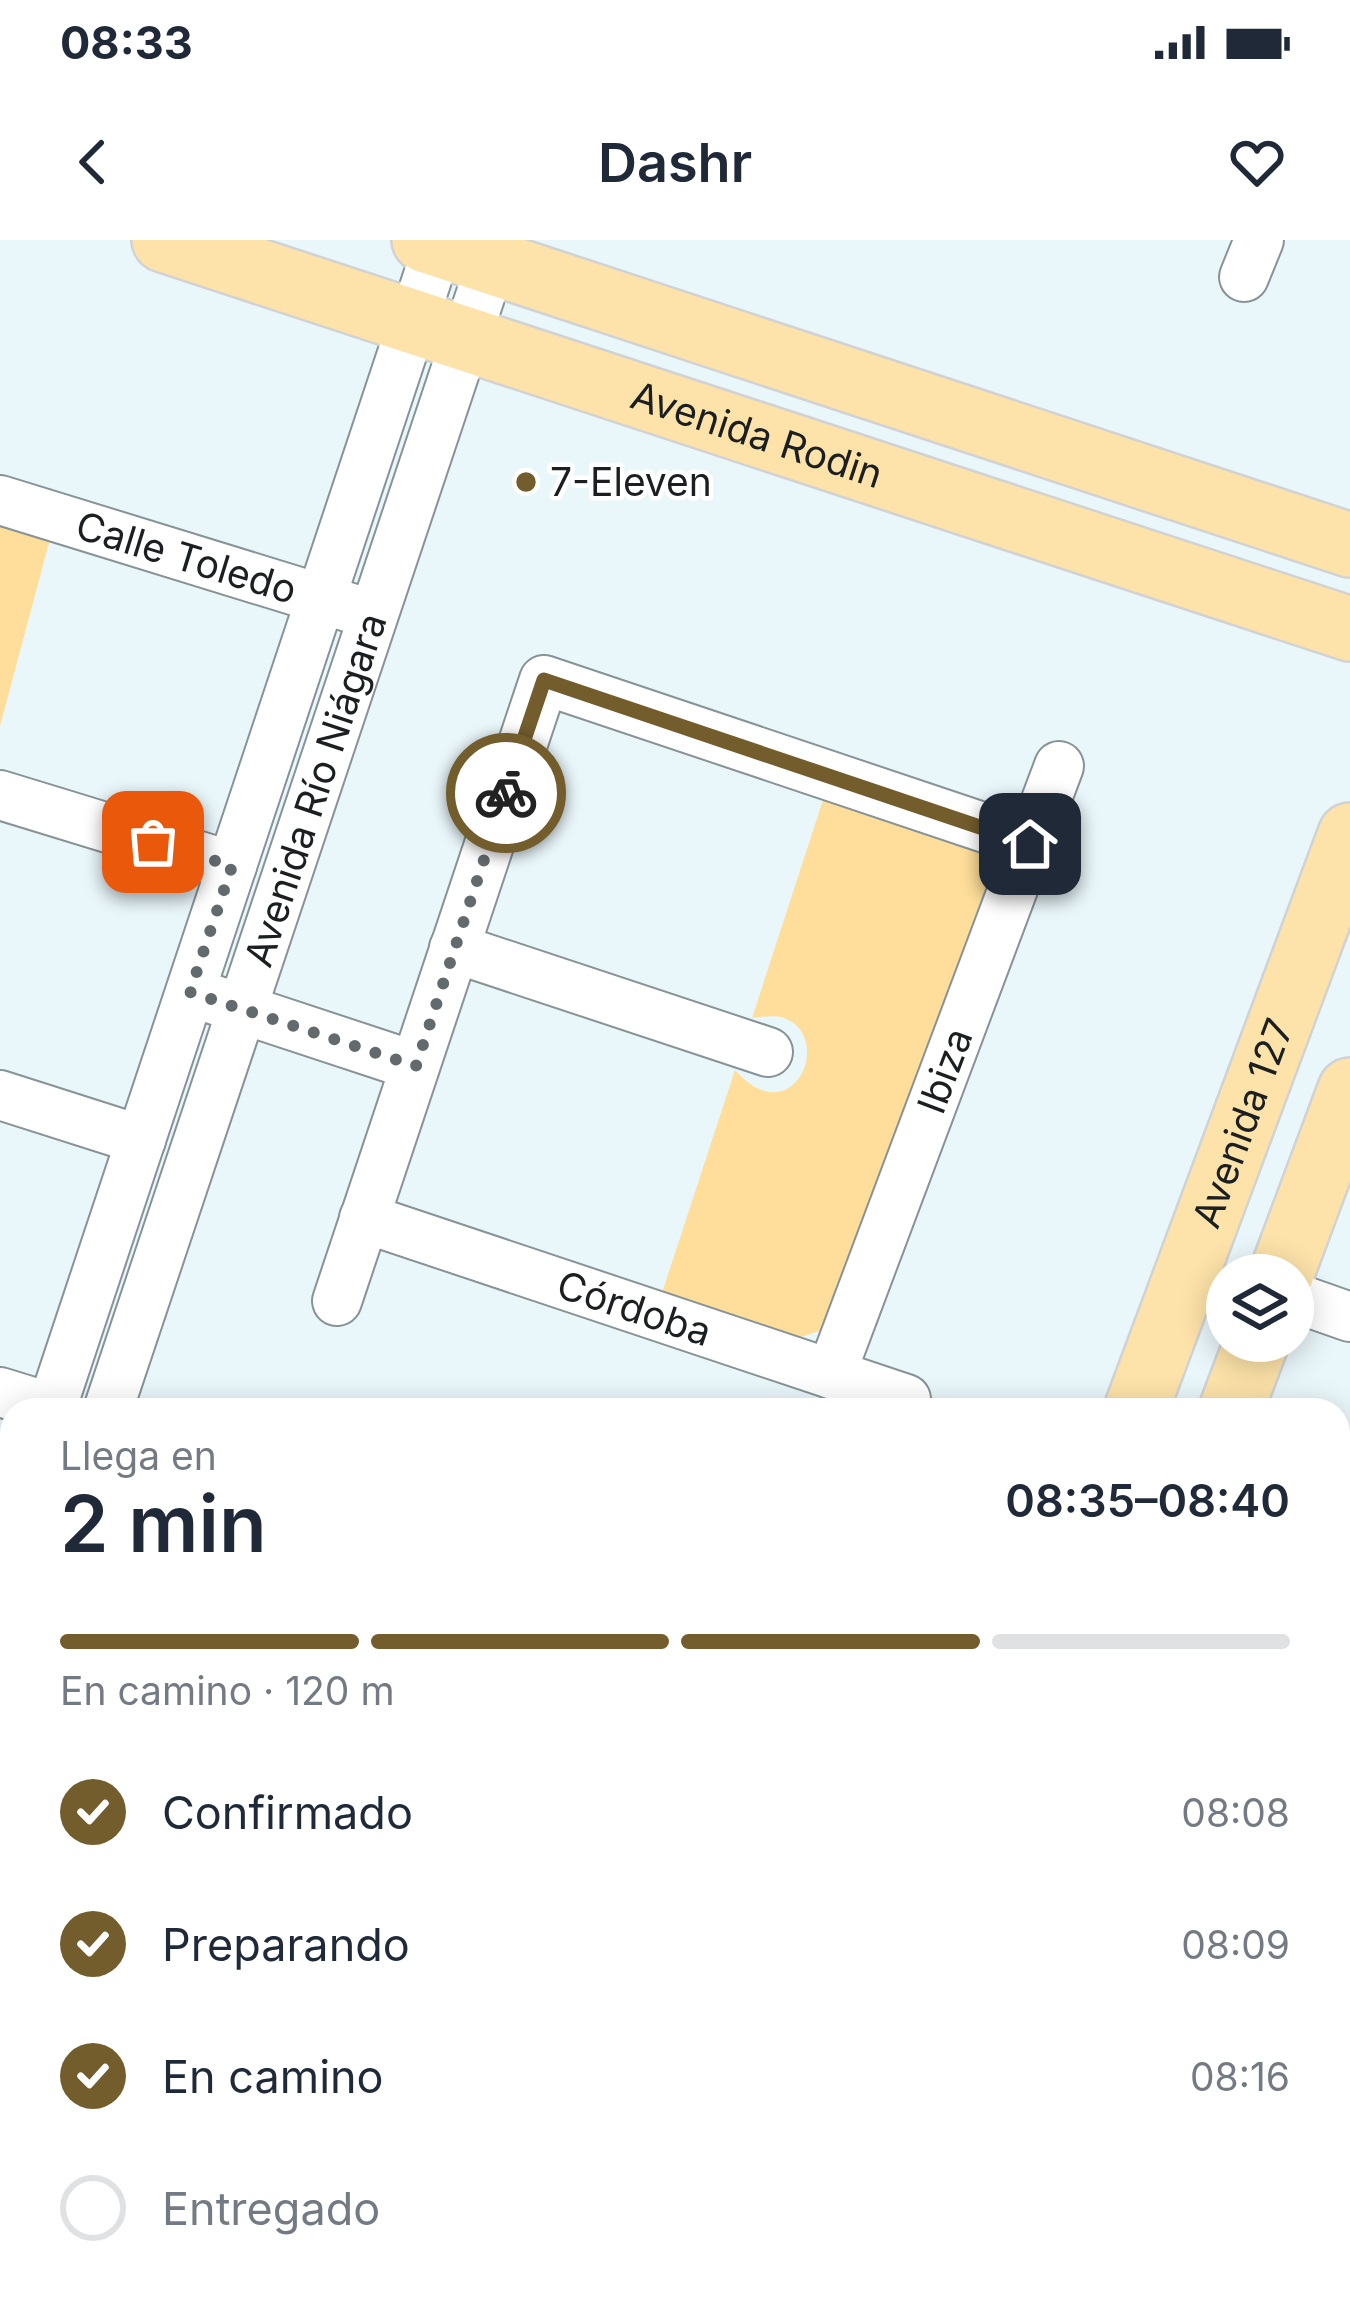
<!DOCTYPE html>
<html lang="es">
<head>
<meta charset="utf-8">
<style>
  :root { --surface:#fff; --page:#f2f2f3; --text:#1f2937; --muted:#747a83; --line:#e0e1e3; --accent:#735d2d }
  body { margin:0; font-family:Inter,sans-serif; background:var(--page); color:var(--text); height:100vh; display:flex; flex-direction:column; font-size:45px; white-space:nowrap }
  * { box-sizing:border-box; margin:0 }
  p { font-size:39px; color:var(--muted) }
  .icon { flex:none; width:66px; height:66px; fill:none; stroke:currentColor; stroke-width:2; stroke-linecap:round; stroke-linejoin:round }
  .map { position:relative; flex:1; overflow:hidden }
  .sheet { position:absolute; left:0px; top:1158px; width:1350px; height:903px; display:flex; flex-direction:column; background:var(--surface); border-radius:36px 36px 0 0; box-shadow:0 6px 30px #0003 }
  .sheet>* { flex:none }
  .buttons { position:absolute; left:1206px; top:1014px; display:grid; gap:24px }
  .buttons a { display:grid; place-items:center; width:108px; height:108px; border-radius:50%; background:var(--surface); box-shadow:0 6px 30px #0003; font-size:60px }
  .pin { position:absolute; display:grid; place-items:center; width:102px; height:102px; color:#fff; margin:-51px; border-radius:24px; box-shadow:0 6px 18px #0006 }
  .courier { position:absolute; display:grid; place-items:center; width:120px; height:120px; margin:-60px; border:9px solid #735d2d; border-radius:50%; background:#fff; color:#222; box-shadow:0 3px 15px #0007 }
  .headline em { font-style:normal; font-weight:600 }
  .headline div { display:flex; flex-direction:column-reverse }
  .headline { display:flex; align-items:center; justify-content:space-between; height:204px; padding:0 60px }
  h1 { font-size:78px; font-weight:600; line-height:90px }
  .bar { display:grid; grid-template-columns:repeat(4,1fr); gap:18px 12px; align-content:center; height:144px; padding:0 60px }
  .bar i { height:15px; border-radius:9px; background:var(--line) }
  .bar .active { background:var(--accent) }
  .bar p { grid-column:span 4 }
  ol { padding:0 60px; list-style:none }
  li { display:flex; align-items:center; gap:36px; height:132px }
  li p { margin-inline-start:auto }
  li .icon { padding:12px; border-radius:50%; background:var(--accent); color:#fff; stroke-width:4 }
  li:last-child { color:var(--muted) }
  li i { width:66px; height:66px; border:6px solid var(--line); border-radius:50% }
  .status { display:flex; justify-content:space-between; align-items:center; height:84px; padding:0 60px; background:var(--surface); direction:ltr }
  .status svg { height:33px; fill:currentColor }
  header { display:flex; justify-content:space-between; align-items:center; height:156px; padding:0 60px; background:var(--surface); font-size:54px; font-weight:600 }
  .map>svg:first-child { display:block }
  .green { fill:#fede9a }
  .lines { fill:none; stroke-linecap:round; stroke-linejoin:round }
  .minor-casing { stroke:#879397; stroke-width:52 }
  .major-casing { stroke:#d1d2d3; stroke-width:68 }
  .minor { stroke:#fff; stroke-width:48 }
  .major { stroke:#fde3a9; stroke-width:63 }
  .done { stroke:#636a6d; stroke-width:12; stroke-dasharray:0 21.6 }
  .route { stroke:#735d2d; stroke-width:15 }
  .poi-dot { fill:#735d2d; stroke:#fff; stroke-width:4.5 }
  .labels { text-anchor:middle; stroke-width:9; stroke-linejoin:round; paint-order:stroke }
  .street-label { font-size:39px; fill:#1b1f21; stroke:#fff }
  .poi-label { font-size:39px; fill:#1b1f21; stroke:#fff; text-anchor:start }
</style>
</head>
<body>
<div class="status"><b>08:33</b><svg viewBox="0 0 49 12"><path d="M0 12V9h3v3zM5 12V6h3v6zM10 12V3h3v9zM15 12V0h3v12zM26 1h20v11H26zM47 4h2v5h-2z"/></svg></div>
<header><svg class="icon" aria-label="back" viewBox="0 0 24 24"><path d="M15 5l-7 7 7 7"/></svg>Dashr<svg class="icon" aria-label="heart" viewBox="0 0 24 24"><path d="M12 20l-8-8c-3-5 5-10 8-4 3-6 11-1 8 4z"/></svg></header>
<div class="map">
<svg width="1350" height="2060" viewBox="0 0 1350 2060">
  <rect width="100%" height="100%" fill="#e9f6fa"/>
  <path class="green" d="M0,283L50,299L0,486Z
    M824,557L984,611L993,629L822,1090L798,1098L662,1053L735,830C794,897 837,793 781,777C773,775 760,777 752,778Z
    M12,1826V2049H165L161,2060H0V1845Z"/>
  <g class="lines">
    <defs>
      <g id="minor">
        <path d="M1244,37L1259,0"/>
        <path id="s1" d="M0,260L351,368"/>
        <path d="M0,555L232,626"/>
        <path d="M454,708L768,812"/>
        <path d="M212,759L415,826"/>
        <path d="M0,855L141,900"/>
        <path id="s2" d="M364,978L906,1159"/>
        <path d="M1293,1057L1350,1077"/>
        <path d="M337,1061L544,440L1030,603"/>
        <path id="s3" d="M831,1134L1059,526"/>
        <path d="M0,1152L52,1168"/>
        <path d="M51,1170L440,0"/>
        <path id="s4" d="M108,1170L499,0"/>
        <path d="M0,1324L12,1288"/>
        <path d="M0,1455L12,1435"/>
        <path d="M1338,1750L1350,1718"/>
        <path d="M0,1803L12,1785"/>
        <path d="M1338,1898L1350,1903"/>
        <path d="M183,2060L187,2049"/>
        <path d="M486,2060L490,2049"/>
        <path d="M1222,2060L1226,2049"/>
      </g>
      <g id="major">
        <path id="s5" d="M164,0L1350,389"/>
        <path d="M424,0L1350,305"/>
        <path d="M1281,1035L1350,850"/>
        <path id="s6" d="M1136,1170L1350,595"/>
        <path d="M1231,1170L1257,1101"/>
        <path d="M805,2060L809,2049"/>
        <path d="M901,2060L905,2049"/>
      </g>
    </defs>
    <use href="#minor" class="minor-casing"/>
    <use href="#major" class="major-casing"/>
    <use href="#minor" class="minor"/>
    <use href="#major" class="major"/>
  </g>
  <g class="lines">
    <path class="done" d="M153,602L232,626L190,752L416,826L506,553"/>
    <path class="route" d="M506,553L544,440L1030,604"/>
  </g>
  <circle class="poi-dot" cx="526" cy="242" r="12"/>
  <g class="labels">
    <g class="street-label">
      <text dy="14" stroke="none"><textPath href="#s5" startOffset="624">Avenida Rodin</textPath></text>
      <text dy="14" stroke="none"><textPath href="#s1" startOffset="195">Calle Toledo</textPath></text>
      <text dy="14" stroke="none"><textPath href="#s4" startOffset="654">Avenida Río Niágara</textPath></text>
      <text dy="14" stroke="none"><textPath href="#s3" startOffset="324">Ibiza</textPath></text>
      <text dy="14" stroke="none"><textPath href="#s6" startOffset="306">Avenida 127</textPath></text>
      <text dy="14" stroke="none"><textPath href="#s2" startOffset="285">Córdoba</textPath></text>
    </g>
    <g class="poi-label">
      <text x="550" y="256">7-Eleven</text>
    </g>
  </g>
</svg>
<div class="buttons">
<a><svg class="icon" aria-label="layers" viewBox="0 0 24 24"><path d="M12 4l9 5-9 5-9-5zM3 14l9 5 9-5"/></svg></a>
</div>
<div class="pin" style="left:153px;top:602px;background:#ea580c"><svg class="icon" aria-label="bag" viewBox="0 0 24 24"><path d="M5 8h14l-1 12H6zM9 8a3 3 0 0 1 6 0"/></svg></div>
<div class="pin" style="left:1030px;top:604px;background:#1f2937"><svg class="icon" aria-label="home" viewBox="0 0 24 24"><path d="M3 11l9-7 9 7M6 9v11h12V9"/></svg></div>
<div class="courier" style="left:506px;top:553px"><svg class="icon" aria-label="bike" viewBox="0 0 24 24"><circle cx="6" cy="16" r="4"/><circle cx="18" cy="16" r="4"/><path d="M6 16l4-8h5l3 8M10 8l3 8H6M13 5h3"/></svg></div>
<section class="sheet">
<div class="headline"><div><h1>2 min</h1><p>Llega en</p></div><em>08:35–08:40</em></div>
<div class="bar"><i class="active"></i><i class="active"></i><i class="active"></i><i></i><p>En camino · 120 m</p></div>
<ol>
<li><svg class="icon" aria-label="check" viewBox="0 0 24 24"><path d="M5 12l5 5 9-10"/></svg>Confirmado<p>08:08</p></li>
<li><svg class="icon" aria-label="check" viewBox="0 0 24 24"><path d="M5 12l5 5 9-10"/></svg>Preparando<p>08:09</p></li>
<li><svg class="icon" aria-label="check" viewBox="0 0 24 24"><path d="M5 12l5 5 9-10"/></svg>En camino<p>08:16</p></li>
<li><i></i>Entregado</li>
</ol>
</section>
</div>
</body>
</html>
